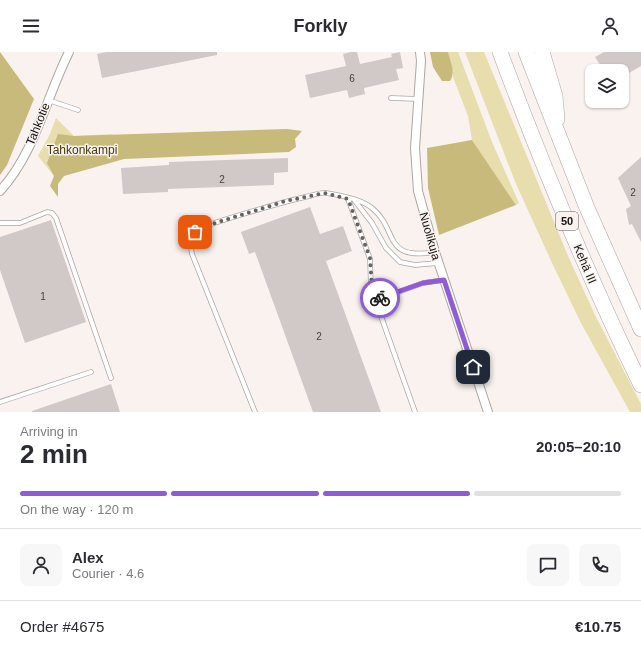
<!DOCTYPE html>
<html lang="en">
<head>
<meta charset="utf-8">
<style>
  :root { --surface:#fff; --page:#f7f7f7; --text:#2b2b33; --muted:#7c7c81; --line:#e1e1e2; --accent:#8f5cd5 }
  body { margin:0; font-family:Helvetica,sans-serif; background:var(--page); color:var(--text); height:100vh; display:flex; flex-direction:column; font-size:15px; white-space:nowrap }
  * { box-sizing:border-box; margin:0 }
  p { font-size:13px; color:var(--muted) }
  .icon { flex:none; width:22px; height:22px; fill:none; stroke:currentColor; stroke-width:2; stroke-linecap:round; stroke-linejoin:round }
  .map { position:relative; height:360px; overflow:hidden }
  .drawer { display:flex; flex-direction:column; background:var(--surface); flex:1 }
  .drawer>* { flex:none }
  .fabs { position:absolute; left:585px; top:12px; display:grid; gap:8px }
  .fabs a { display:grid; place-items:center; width:44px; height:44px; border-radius:8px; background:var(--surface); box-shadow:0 1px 3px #0004; font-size:20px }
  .pin { position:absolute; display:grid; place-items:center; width:34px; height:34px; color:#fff; margin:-17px; border-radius:8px; box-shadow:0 2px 6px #0006 }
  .courier { position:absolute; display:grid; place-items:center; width:40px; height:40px; margin:-20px; border:3px solid #8f5cd5; border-radius:50%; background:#fff; color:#222; box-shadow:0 1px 5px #0007 }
  .headline em { font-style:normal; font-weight:800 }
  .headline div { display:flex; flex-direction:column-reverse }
  .headline { display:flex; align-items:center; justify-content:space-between; height:68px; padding:0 20px }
  h1 { font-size:26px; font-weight:800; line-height:30px }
  .bar { display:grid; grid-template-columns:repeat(4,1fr); gap:6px 4px; align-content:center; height:48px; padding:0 20px }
  .bar i { height:5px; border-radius:3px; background:var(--line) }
  .bar .active { background:var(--accent) }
  .bar p { grid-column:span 4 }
  .line { display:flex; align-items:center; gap:10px; padding:0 20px; border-top:1px solid var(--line) }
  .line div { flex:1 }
  .round { display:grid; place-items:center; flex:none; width:42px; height:42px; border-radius:8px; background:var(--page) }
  header { display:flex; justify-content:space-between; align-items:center; height:52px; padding:0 20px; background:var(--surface); font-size:18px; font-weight:800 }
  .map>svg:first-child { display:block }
  .green { fill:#e7ddad }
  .forest { fill:#c7ba7a }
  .building { fill:#d1c9c8 }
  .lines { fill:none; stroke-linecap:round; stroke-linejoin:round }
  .lane-casing { stroke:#aca6a3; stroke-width:5.5 }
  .street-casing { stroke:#aca6a3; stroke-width:10 }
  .highway-casing { stroke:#aca6a3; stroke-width:16 }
  .lane { stroke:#fff; stroke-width:4 }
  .street { stroke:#fff; stroke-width:8 }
  .highway { stroke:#fff; stroke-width:15 }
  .done { stroke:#656260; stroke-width:4; stroke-dasharray:0 7.2 }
  .route { stroke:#8f5cd5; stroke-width:5 }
  .labels { text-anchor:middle; stroke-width:3; stroke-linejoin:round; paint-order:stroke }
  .number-label { font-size:10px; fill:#454140 }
  .shield { fill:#f9f2ef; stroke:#5a5755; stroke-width:1 }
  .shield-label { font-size:11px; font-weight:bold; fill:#161413 }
  .street-label { font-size:12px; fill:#161413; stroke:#f9f2ef }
  .park-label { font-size:12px; fill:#453b06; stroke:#f9f2ef }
</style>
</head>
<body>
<header><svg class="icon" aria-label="menu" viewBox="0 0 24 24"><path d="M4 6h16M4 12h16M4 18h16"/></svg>Forkly<svg class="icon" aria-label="person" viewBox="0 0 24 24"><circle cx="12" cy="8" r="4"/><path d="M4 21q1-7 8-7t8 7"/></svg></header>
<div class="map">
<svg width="641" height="360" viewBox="0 0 641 360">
  <rect width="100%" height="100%" fill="#f9f2ef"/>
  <path class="green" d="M448,0H458L492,90L519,151L516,153L472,88L468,64L453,25Z
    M465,0H484L568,204L595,263L641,352V360H630L581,271L553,213L516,132Z
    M56,66L74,84L113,82L54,124L38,104L50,82Z"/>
  <path class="forest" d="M0,0L34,47L7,113L0,123Z
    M430,0H448C450,9 456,20 450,29H442L433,15Z
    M287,77L302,79L295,87L296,95L289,100L124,107L64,124L58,132V145L50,134L54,124L47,111L58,82L74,84Z
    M472,88L516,153L439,183L428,136L427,96Z"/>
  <path class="building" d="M106,0H217V3L102,26L97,2Z
    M351,0H357L360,12L392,5L391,2L400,0L403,16L396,17L399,28L364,36L365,42L349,46L347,38L310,46L305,23L346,14L343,2Z
    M604,0H641V14L622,25V19H604L595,5Z
    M641,105V190L632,172L629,173L626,157L631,154L618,126Z
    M288,106V120L274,121V133L168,137V140L123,142L121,116L169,113V110Z
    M310,155L320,182L343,174L352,199L326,209L381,360H313L255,200L249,202L241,180Z
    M51,168L86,270L25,291L0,218V185Z
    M111,332L120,360H32V359Z"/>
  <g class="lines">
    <defs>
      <path id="lane" d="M391,46L418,47
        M48,48L78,58
        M348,147L370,207L371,236L415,360
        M355,149L372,171L386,196L400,210L415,213L438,211
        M0,171H20L47,160L52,161L56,166L111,326
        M376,248L423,231L444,228
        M0,350L91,320
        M255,360L192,202L190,189L195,180L202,175C236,164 270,153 305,145C311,144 319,140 326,141C339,143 361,147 372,156C399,178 382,209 435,200"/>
      <path id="street" d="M420,0L421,9L415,96L418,139L435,200L488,360
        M0,139C35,101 46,46 69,0"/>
      <path id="highway" d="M500,0C542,113 588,224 641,333
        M526,0L587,156L641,277
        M542,0L555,44L557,67"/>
    </defs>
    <use href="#lane" class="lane-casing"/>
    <use href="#street" class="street-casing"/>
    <use href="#highway" class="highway-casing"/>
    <use href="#lane" class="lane"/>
    <use href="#street" class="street"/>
    <use href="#highway" class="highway"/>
  </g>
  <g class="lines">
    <path class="done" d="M195,180L202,175L286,149L324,141L348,147L370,206L372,236L376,248L380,246"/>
    <path class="route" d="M380,246L423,231L444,228L473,315"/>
  </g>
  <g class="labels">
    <g class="number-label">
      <text x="352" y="30">6</text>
      <text x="222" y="131">2</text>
      <text x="633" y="144">2</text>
      <text x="43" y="248">1</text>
      <text x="319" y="288">2</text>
    </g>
    <rect class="shield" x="556" y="160" width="22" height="18" rx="3"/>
    <g class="shield-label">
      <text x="567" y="173">50</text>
    </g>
    <g class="street-label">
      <text transform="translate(38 72) rotate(-68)" y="4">Tahkotie</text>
      <text transform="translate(430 184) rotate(74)" y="4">Nuolikuja</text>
      <text transform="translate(585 212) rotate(67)" y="4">Kehä III</text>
    </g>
    <g class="park-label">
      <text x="82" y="102">Tahkonkampi</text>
    </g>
  </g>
</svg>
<div class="fabs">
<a><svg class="icon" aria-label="layers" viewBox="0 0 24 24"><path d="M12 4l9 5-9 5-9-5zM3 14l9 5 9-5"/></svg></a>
</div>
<div class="pin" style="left:195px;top:180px;background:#ea580c"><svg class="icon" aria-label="bag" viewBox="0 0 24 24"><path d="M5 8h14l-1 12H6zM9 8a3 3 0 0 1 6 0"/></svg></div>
<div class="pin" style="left:473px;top:315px;background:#1f2937"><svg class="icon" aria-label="home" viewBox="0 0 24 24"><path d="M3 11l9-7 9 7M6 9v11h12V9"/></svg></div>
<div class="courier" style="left:380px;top:246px"><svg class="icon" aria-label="bike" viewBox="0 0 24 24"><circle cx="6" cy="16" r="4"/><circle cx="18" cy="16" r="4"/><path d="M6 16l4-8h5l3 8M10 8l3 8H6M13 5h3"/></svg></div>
</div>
<section class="drawer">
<div class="headline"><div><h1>2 min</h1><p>Arriving in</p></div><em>20:05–20:10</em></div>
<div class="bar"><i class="active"></i><i class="active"></i><i class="active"></i><i></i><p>On the way · 120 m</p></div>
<div class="line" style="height:72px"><a class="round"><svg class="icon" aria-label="person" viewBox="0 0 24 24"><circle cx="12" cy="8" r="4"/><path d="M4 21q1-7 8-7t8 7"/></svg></a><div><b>Alex</b><p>Courier · 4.6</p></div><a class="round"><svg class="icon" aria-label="chat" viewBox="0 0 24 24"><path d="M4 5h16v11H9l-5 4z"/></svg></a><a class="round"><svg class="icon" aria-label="phone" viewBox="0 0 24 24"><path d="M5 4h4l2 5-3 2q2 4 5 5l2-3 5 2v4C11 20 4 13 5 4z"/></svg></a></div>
<div class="line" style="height:52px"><div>Order #4675</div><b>€10.75</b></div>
</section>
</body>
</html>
